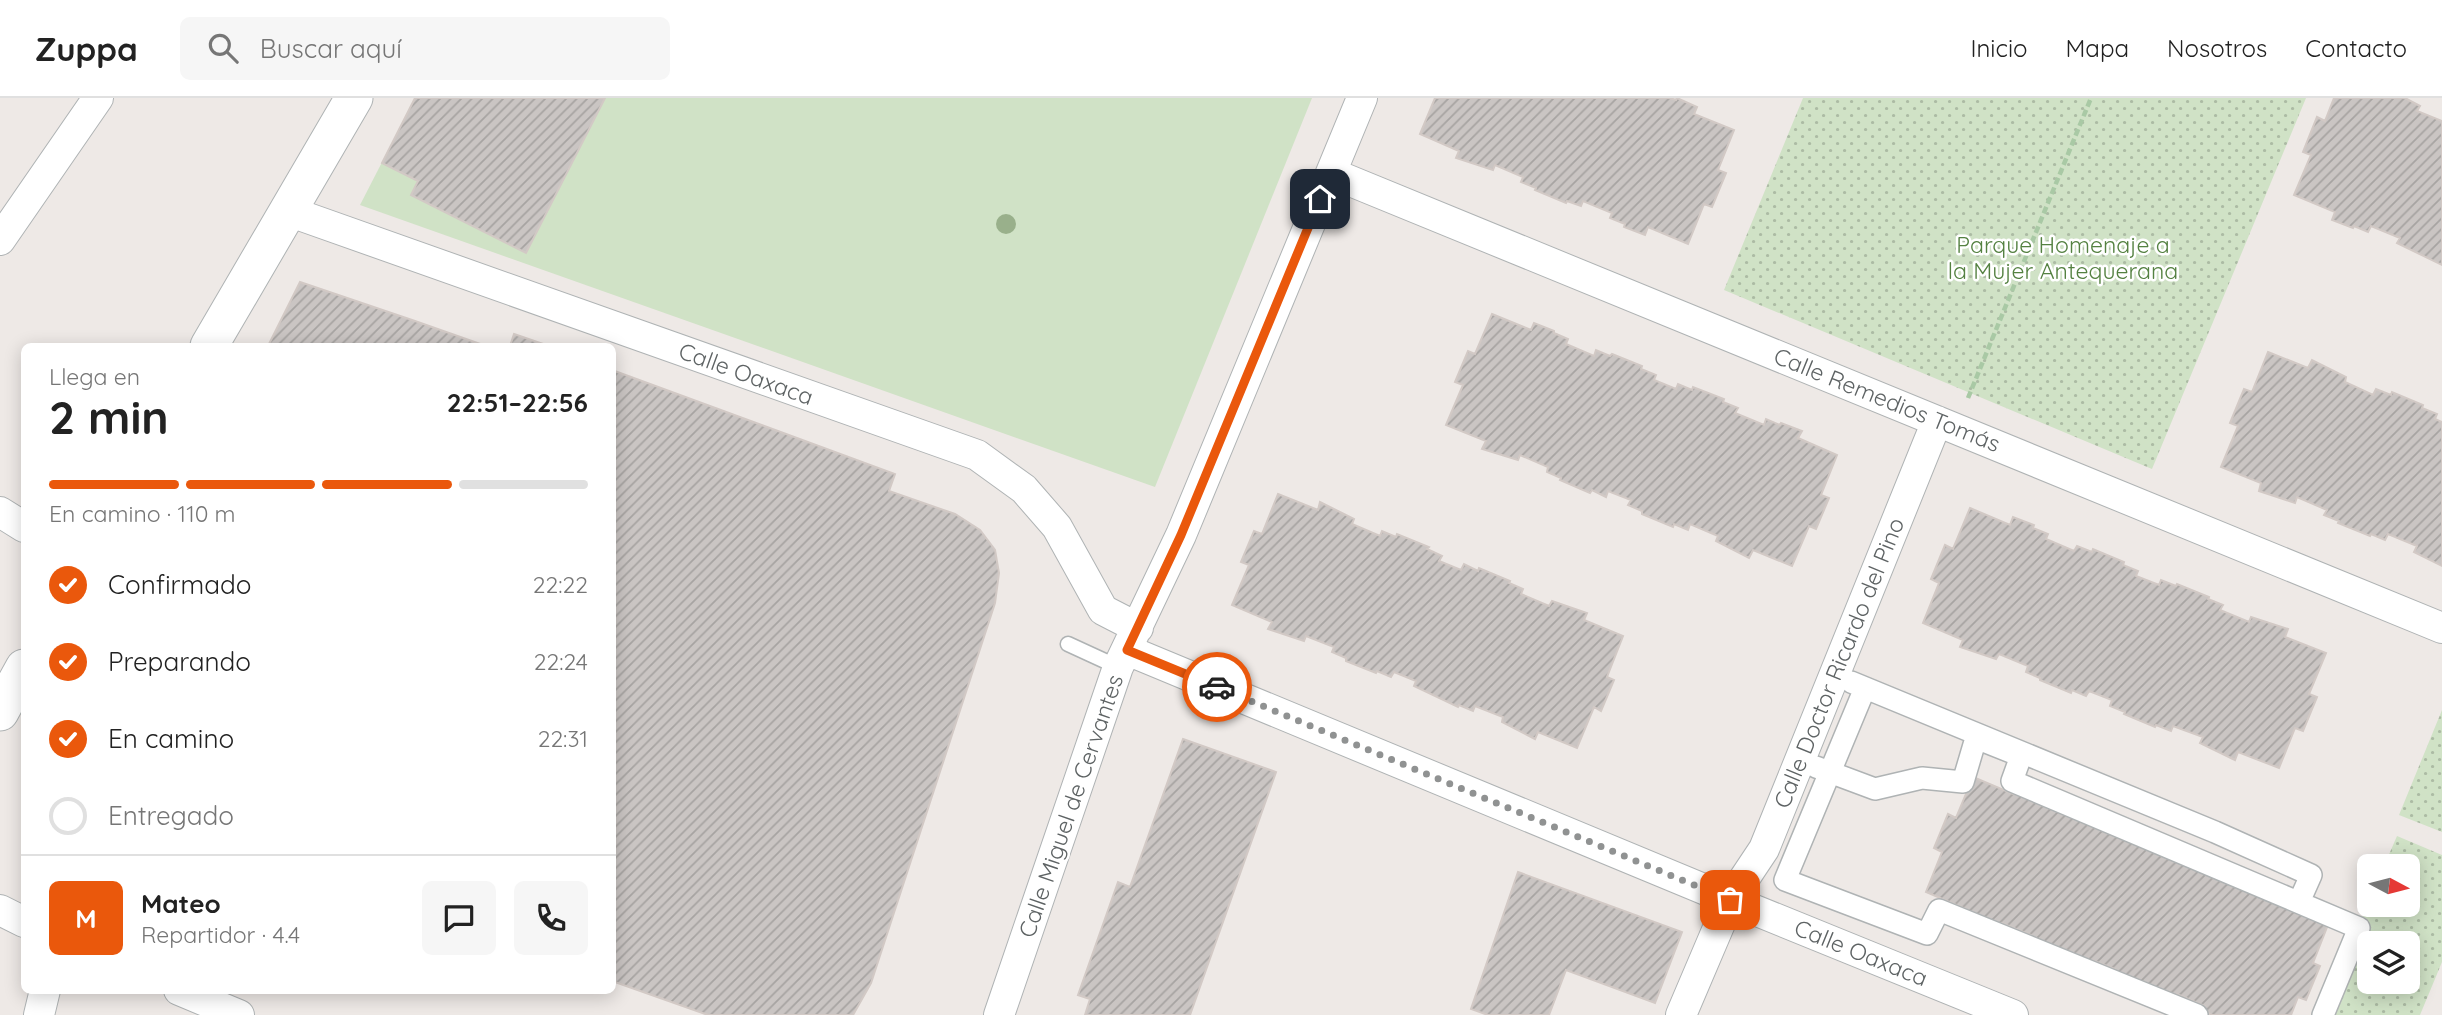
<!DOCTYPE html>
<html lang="es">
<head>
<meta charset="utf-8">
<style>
  :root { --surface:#fff; --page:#f6f6f6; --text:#222; --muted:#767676; --line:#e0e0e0; --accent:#ea580c }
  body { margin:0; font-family:Quicksand,sans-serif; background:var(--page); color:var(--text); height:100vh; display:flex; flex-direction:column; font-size:26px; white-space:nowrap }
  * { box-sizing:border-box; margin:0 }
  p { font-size:23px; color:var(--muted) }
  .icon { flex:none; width:38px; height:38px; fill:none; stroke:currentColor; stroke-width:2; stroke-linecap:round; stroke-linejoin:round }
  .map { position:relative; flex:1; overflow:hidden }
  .drawer { position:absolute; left:21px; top:245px; width:595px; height:651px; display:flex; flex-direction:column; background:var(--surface); border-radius:10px; box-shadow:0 4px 18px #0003 }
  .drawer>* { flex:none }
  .needle { width:46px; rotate:97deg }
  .fabs { position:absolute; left:2357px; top:756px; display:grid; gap:14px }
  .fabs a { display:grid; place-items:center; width:63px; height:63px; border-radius:10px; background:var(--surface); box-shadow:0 4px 18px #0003; font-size:35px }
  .pin { position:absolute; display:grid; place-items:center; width:60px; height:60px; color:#fff; margin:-30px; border-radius:14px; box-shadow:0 4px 10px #0006 }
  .courier { position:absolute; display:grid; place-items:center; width:70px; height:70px; margin:-35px; border:5px solid #ea580c; border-radius:50%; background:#fff; color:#222; box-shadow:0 2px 9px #0007 }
  .overview em { font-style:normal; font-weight:700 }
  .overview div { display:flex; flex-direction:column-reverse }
  .overview { display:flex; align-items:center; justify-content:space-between; height:119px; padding:0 28px }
  h1 { font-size:46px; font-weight:700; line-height:52px }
  .bar { display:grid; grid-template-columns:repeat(4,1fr); gap:10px 7px; align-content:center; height:84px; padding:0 28px }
  .bar i { height:9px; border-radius:5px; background:var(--line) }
  .bar .on { background:var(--accent) }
  .bar p { grid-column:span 4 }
  .line { display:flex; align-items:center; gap:18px; padding:0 28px; border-top:2px solid var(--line) }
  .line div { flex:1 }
  .round { display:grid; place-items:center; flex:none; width:74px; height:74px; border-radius:10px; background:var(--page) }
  ol { padding:0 28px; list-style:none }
  li { display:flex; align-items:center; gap:21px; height:77px }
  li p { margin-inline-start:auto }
  li .icon { padding:7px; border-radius:50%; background:var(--accent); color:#fff; stroke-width:4 }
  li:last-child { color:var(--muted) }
  li i { width:38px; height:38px; border:4px solid var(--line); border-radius:50% }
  header { display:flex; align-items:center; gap:42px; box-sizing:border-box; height:98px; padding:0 35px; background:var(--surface); border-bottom:2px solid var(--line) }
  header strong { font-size:33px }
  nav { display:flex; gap:38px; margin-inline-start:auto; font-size:24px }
  .search { width:490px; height:63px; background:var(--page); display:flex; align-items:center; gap:18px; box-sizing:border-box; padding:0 24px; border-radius:10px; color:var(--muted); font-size:26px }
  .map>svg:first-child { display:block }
  .grass { fill:#d0e2c6 }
  .park { fill:url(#park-dots); fill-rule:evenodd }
  .building { fill:url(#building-hatch); stroke:#d2c9c5; stroke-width:2 }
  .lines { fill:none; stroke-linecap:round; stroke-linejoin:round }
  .service-casing { stroke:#afb3b4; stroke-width:17 }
  .pedestrian-casing { stroke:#afb3b4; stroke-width:24 }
  .minor-casing { stroke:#afb3b4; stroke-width:32 }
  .tertiary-casing { stroke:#afb3b4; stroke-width:39 }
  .path { stroke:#a9c9a5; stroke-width:4.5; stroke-dasharray:7 3.5; stroke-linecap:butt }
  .service { stroke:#fff; stroke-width:14 }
  .pedestrian { stroke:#fff; stroke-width:21 }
  .minor { stroke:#fff; stroke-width:30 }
  .tertiary { stroke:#fff; stroke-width:37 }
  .tree { fill:#99b08b }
  .done { stroke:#909292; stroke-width:7; stroke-dasharray:0 12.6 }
  .route { stroke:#ea580c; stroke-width:9 }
  .labels { text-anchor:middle; stroke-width:5; stroke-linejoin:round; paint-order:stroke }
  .park-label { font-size:23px; fill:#548141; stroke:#fff }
  .street-label { font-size:23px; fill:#5e6364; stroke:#fff }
</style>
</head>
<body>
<header>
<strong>Zuppa</strong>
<div class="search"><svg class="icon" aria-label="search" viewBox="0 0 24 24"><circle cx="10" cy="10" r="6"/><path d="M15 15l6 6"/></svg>Buscar aquí</div>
<nav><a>Inicio</a><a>Mapa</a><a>Nosotros</a><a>Contacto</a></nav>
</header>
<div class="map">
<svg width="2442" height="917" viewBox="0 0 2442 917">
  <defs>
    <pattern id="park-dots" width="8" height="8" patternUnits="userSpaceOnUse" patternTransform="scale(1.75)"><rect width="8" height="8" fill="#d0e2c6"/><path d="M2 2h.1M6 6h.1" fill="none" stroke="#acbba4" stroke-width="1.8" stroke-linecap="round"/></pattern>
    <pattern id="building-hatch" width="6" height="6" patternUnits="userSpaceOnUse" patternTransform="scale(1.75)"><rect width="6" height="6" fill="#cac5c3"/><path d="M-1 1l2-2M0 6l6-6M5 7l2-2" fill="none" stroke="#a7a4a2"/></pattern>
  </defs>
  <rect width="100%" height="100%" fill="#eee9e6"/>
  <path class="grass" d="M415,0H1312L1155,389L360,107Z"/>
  <path class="park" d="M1803,0H2306L2152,371L1724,192Z
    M2442,612V734L2399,717Z
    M2397,738L2442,757V864L2420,917H2322L2369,803L2370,807H2408V768H2384ZM2370,845H2408V884H2370Z"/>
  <path class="building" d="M415,0H605L526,155L411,97L418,83L382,65Z
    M1435,0H1670L1676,2L1677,0L1697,9L1694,16L1734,32L1718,72L1726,75L1712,109L1704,106L1688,146L1648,129L1645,137L1624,129L1625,126L1610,120L1612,115L1583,103L1581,108L1567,103L1566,105L1535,92L1536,90L1521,84L1523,79L1495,67L1493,72L1456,60L1459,53L1420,36Z
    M2334,0H2405L2420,8L2417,13L2442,23V167L2397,145L2400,140L2371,128L2368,134L2354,128L2353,130L2332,122L2335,114L2294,97L2311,57L2303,54L2317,19L2325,23Z
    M300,184L415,223L486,248H268Z
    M1492,216L1531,232L1534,225L1554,233V235L1568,241L1566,246L1594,258L1596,252L1610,258L1612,256L1642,268L1641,271L1656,277L1654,282L1676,291L1678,286L1692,292L1693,289L1724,301L1723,304L1738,310L1735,315L1764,327L1766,321L1780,327L1781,325L1802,333L1798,340L1837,357L1821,397L1829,400L1816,431L1809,428L1792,468L1753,452L1749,460L1716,443L1718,438L1690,426L1688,432L1674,426L1673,429L1642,416V413L1628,407L1631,402L1608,393L1606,399L1592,392L1590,395L1560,382L1561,380L1547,374L1548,369L1520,357L1518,362L1482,351L1486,343L1446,327L1463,287L1455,284L1468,253L1475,256Z
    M514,236L549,248H510Z
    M2268,254L2308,270L2312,262L2346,279L2345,284L2373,297L2376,291L2391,297L2392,294L2423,307L2422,310L2437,316L2435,321L2442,324V468L2414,454L2417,448L2388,436L2385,442L2371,436L2370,438L2338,425L2339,423L2324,417L2327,412L2297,399L2295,405L2259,393L2261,385L2221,369L2238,328L2230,325L2244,291L2252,294Z
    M612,272L895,376L889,393L955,416L980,432L995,452L999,475L995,505L871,885L853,917H708L612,883Z
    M1278,396L1318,412L1320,404L1354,421L1352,426L1380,438L1382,433L1396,439L1397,436L1429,449L1427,451L1442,458L1439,463L1461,472L1464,466L1478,473L1479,470L1510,483L1509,485L1523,491L1521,496L1549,508L1552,503L1587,515L1584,522L1623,538L1607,579L1614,582L1601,613L1594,609L1577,650L1538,634L1535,641L1502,624L1503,619L1475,608L1473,613L1459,607L1458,609L1414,588L1416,583L1394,574L1391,579L1377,573L1376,575L1346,563V560L1332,554L1334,549L1306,538L1304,543L1268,531L1272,524L1232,507L1249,467L1241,464L1254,433L1262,436Z
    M1970,410L2010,427L2013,419L2034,427L2033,430L2048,436L2046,441L2074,453L2077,448L2092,454L2093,451L2124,464L2123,467L2138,473L2136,478L2159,487L2161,482L2176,488L2177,486L2209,499L2208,501L2223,507L2220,512L2249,524L2251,519L2288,531L2285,539L2326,555L2309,596L2317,599L2303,633L2295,630L2279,670L2238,654L2235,662L2200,645L2203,639L2173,628L2171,633L2156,627L2155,629L2124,616L2125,614L2110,608L2112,602L2089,593L2086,598L2072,592L2071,595L2040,582V580L2026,574L2028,568L1999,556L1996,561L1960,549L1963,542L1923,525L1939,485L1931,481L1945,447L1953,451Z
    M1183,641L1276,674L1190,917H1085L1090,901L1078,897L1118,784L1130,789Z
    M1973,679L2013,696L2016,688L2051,705L2049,710L2078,722L2080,717L2329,824L2313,865L2320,868L2306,902L2298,899L2291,917H2212L2204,913L2205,908L2177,896L2174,902L2113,877L2115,871L2092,862L2090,867L2029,842L2031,837L2002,825L2000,831L1963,818L1966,811L1926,794L1942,754L1934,750L1948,716L1956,720Z
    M1518,774L1682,834L1655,905L1566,872L1549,917H1488L1471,911Z"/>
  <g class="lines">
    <defs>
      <path id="service" d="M1068,546L1118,569"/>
      <path id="pedestrian" d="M1851,584L2215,734L2311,777L2299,804
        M1865,590L1785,782L1927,836L1939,812L2197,917
        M1816,669L1875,691L1922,680L1963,684L1976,640L2021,658L2012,683L2359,830L2323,917"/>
      <path id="minor" d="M1331,75L2442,530
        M288,113L977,357L1024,391L1057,429L1103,512L1138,530
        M0,142L98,0
        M0,414L24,429
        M1127,552L1730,802L2013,917
        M0,812L24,824
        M179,892L239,917
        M39,917L45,892
        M999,917L1118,569L1181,437L1362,0
        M1681,917L1730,802L1764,751L1937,323"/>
      <path id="tertiary" d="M209,248L354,0
        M0,614L24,570"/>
    </defs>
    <use href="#service" class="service-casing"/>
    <use href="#pedestrian" class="pedestrian-casing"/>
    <use href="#minor" class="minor-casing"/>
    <use href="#tertiary" class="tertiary-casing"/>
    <path class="path" d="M1968,300L2091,0"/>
    <use href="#service" class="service"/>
    <use href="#pedestrian" class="pedestrian"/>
    <use href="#minor" class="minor"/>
    <use href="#tertiary" class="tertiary"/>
  </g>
  <circle class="tree" cx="1006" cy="126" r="10"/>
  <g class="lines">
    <path class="done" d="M1217,589L1730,802"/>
    <path class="route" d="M1217,589L1127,552L1181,437L1320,101"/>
  </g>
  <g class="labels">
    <g class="park-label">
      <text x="2063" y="155">Parque Homenaje a<tspan x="2063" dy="26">la Mujer Antequerana</tspan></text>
    </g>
    <g class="street-label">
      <text transform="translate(746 276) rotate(20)" y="8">Calle Oaxaca</text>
      <text transform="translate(1887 302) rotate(22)" y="8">Calle Remedios Tomás</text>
      <text transform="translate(1839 565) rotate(-68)" y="8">Calle Doctor Ricardo del Pino</text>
      <text transform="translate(1071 708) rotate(-71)" y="8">Calle Miguel de Cervantes</text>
      <text transform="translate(1861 855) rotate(22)" y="8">Calle Oaxaca</text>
    </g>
  </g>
</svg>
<div class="fabs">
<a><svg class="needle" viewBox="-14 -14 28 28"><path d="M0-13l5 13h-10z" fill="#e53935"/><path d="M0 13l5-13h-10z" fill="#767676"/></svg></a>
<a><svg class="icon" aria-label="layers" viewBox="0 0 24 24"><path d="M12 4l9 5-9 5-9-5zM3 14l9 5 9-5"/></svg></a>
</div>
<div class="pin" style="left:1730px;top:802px;background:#ea580c"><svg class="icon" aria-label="bag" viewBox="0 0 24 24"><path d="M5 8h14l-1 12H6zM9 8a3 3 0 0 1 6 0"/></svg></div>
<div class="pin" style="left:1320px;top:101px;background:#1f2937"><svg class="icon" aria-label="home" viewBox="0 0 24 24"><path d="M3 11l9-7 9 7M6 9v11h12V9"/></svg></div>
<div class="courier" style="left:1217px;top:589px"><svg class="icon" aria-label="car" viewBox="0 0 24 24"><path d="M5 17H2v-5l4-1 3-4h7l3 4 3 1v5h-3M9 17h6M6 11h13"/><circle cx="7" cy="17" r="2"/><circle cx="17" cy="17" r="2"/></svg></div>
<section class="drawer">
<div class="overview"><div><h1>2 min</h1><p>Llega en</p></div><em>22:51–22:56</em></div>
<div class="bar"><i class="on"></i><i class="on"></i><i class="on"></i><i></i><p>En camino · 110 m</p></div>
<ol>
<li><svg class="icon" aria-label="check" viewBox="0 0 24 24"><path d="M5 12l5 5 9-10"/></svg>Confirmado<p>22:22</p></li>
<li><svg class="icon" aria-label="check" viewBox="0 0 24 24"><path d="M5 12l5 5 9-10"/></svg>Preparando<p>22:24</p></li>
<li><svg class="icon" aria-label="check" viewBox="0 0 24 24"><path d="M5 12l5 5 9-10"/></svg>En camino<p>22:31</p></li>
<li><i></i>Entregado</li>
</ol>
<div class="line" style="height:126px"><b class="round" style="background:var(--accent);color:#fff">M</b><div><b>Mateo</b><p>Repartidor · 4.4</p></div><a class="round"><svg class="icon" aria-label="chat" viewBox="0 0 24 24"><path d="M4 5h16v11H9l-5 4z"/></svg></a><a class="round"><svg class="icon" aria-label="phone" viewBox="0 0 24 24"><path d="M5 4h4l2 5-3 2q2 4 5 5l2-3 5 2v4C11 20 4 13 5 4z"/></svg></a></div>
</section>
</div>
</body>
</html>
